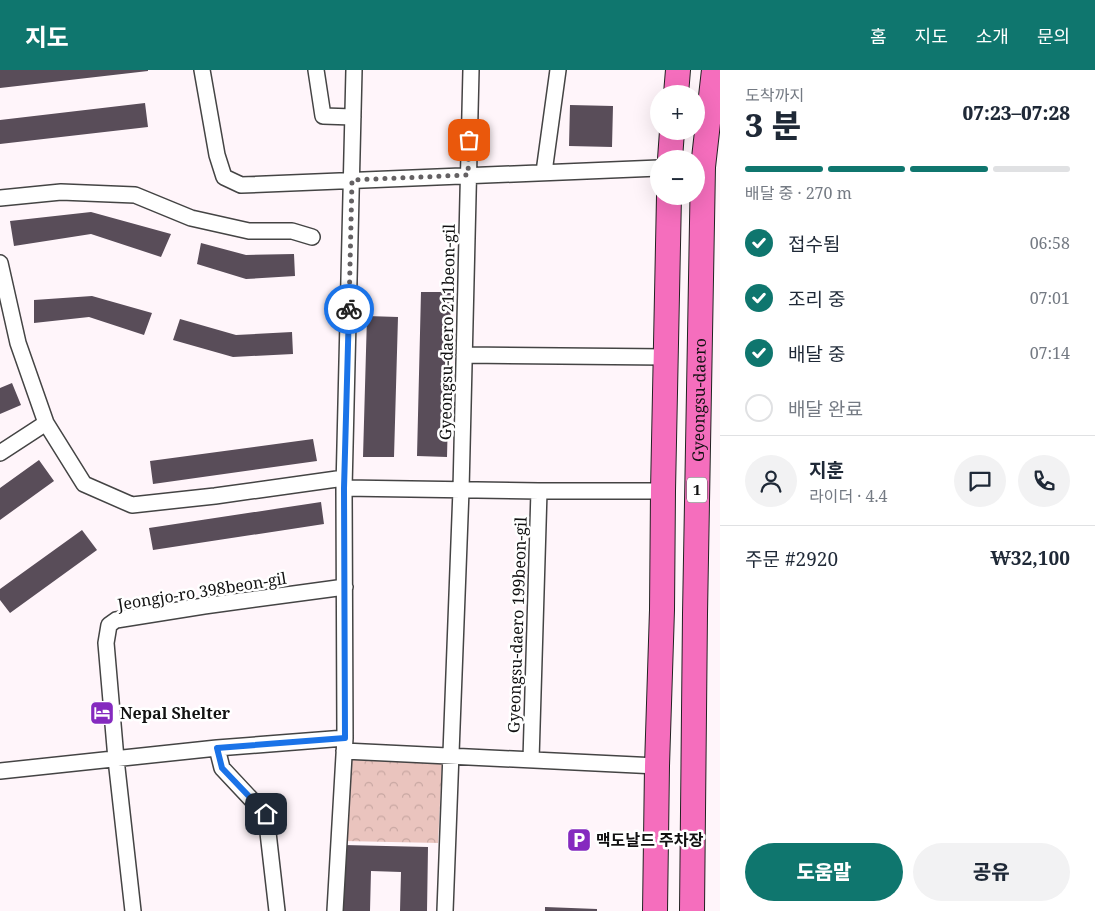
<!DOCTYPE html>
<html lang="ko">
<head>
<meta charset="utf-8">
<style>
  :root { --surface:#fff; --page:#f2f2f3; --text:#1f2937; --muted:#747a83; --line:#e0e1e3; --accent:#0f766e }
  body { margin:0; font-family:"Noto Serif","Noto Sans KR",serif; background:var(--page); color:var(--text); height:100vh; display:flex; flex-direction:column; font-size:19px; white-space:nowrap }
  * { box-sizing:border-box; margin:0 }
  p { font-size:16px; color:var(--muted) }
  .icon { flex:none; width:28px; height:28px; fill:none; stroke:currentColor; stroke-width:2; stroke-linecap:round; stroke-linejoin:round }
  .map { position:relative; flex:1; overflow:hidden }
  .details { display:flex; flex-direction:column; background:var(--surface); width:375px }
  .details>* { flex:none }
  .controls { position:absolute; left:650px; top:15px; display:grid; gap:10px }
  .controls a { display:grid; place-items:center; width:55px; height:55px; border-radius:50%; background:var(--surface); box-shadow:0 5px 20px #0002; font-size:25px }
  .pin { position:absolute; display:grid; place-items:center; width:42px; height:42px; color:#fff; margin:-21px; border-radius:10px; box-shadow:0 2px 8px #0006 }
  .courier { position:absolute; display:grid; place-items:center; width:50px; height:50px; margin:-25px; border:4px solid #1a73e8; border-radius:50%; background:#fff; color:#222; box-shadow:0 1px 6px #0007 }
  .headline em { font-style:normal; font-weight:800 }
  .headline div { display:flex; flex-direction:column-reverse }
  .headline { display:flex; align-items:center; justify-content:space-between; height:85px; padding:0 25px }
  h1 { font-size:32px; font-weight:800; line-height:38px }
  .bar { display:grid; grid-template-columns:repeat(4,1fr); gap:8px 5px; align-content:center; height:60px; padding:0 25px }
  .bar i { height:6px; border-radius:4px; background:var(--line) }
  .bar .on { background:var(--accent) }
  .bar p { grid-column:span 4 }
  .line { display:flex; align-items:center; gap:12px; padding:0 25px; border-top:1px solid var(--line) }
  .line div { flex:1 }
  .round { display:grid; place-items:center; flex:none; width:52px; height:52px; border-radius:26px; background:var(--page) }
  ol { padding:0 25px; list-style:none }
  li { display:flex; align-items:center; gap:15px; height:55px }
  li p { margin-inline-start:auto }
  li .icon { padding:5px; border-radius:50%; background:var(--accent); color:#fff; stroke-width:4 }
  li:last-child { color:var(--muted) }
  li i { width:28px; height:28px; border:2px solid var(--line); border-radius:50% }
  .primary-button { display:flex; gap:10px; margin-top:auto; padding:10px 25px }
  .primary-button a { flex:1; height:58px; border-radius:30px; background:var(--accent); color:#fff; font-size:20px; font-weight:800; line-height:58px; text-align:center }
  .primary-button a+a { background:var(--page); color:var(--text) }
  header { display:flex; align-items:center; gap:30px; box-sizing:border-box; height:70px; padding:0 25px; background:var(--accent); color:#fff }
  header strong { font-size:24px }
  nav { display:flex; gap:28px; margin-inline-start:auto; font-size:18px }
  main { display:flex; flex:1; min-height:0 }
  .map>svg:first-child { display:block }
  .park { fill:url(#park-crowns) }
  .building { fill:#594d59 }
  .lines { fill:none; stroke-linecap:round; stroke-linejoin:round }
  .street-casing { stroke:#444; stroke-width:18 }
  .primary-casing { stroke:#222; stroke-width:26 }
  .street { stroke:#fff; stroke-width:15 }
  .primary { stroke:#f56ebd; stroke-width:24 }
  .done { stroke:#646163; stroke-width:5; stroke-dasharray:0 9 }
  .route { stroke:#1a73e8; stroke-width:6 }
  .labels { text-anchor:middle; stroke-width:5; stroke-linejoin:round; paint-order:stroke }
  .shield { fill:#fff; stroke:#585858; stroke-width:1 }
  .shield-label { font-size:15px; font-weight:bold; fill:#111 }
  .street-label { font-size:16px; fill:#111; stroke:#fff }
  .poi-label { font-size:16px; font-weight:bold; fill:#111; stroke:#fff; text-anchor:start }
</style>
</head>
<body>
<header>
<strong>지도</strong>
<nav><a>홈</a><a>지도</a><a>소개</a><a>문의</a></nav>
</header>
<main>
<div class="map">
<svg width="720" height="841" viewBox="0 0 720 841">
  <defs>
    <pattern id="park-crowns" width="20" height="18" patternUnits="userSpaceOnUse" patternTransform="scale(1.25)"><rect width="20" height="18" fill="#eac4be"/><path d="M2 6a3 3 0 1 1 6 0M12 15a3 3 0 1 1 6 0" fill="none" stroke="#c8a7a2"/></pattern>
  </defs>
  <rect width="100%" height="100%" fill="#fff5fa"/>
  <path class="park" d="M348,686L442,693L438,773L344,771Z"/>
  <path class="building" d="M0,0H148V1L0,18Z
    M145,33L148,57L0,74V50Z
    M570,35L613,36L612,77L569,76Z
    M91,142L171,164L161,187L91,164L14,176L10,151Z
    M201,173L246,185L294,184L295,206L246,209L197,194Z
    M421,222H451L447,387L417,386Z
    M92,226L152,243L144,265L89,247L34,253V230Z
    M367,246L398,247L394,387H363Z
    M180,249L236,265L292,262L293,284L233,287L173,270Z
    M12,313L21,335L0,344V318Z
    M313,369L317,391L153,414L150,391Z
    M39,390L54,411L0,450V418Z
    M321,432L324,454L153,480L149,458Z
    M82,460L97,480L10,543L0,530V519Z
    M344,775L428,777L427,841H400L401,802L371,801L370,841H343Z
    M545,837L597,839V841H545Z"/>
  <g class="lines">
    <defs>
      <path id="street" d="M202,0L217,85L224,107L241,115L659,98
        M316,0L323,46L353,47
        M544,102L558,0
        M0,128L61,122L135,125L191,148L249,161H292L312,167
        M0,193L18,273L46,353
        M464,285L666,287
        M0,383L46,353L84,414L132,435L215,426L344,408
        M344,418L539,421H663
        M217,678L222,698L266,745L277,841
        M344,681L657,696
        M531,690L539,421
        M0,701L217,678L345,668
        M133,841L116,689L106,573L109,555L116,550L204,536L345,517
        M335,841L345,668L344,418L354,0
        M445,841L461,420L471,0"/>
      <g id="primary">
        <path d="M676,24L678,0"/>
        <path d="M670,89L672,61"/>
        <path d="M655,841L657,696L662,540L663,421L669,126"/>
        <path id="s1" d="M692,841L695,544L703,97L714,0"/>
      </g>
    </defs>
    <use href="#street" class="street-casing"/>
    <use href="#primary" class="primary-casing"/>
    <use href="#street" class="street"/>
    <use href="#primary" class="primary"/>
  </g>
  <g class="lines">
    <path class="done" d="M349,239L352,110L468,105L469,70"/>
    <path class="route" d="M266,744L222,698L217,678L345,668L344,418L349,239"/>
  </g>
  <defs>
    <symbol id="hotel-square" viewBox="-11 -11 22 22"><rect x="-9" y="-9" width="18" height="18" rx="4" fill="#852abf" stroke="#fff"/><path d="M-6-4.5h1.5V1H6V5H4.5V3h-9V5H-6ZM-4 0a1.8 1.8 0 1 1 3.6 0ZM.5 0V-2.5h3Q6-2.5 6 0Z" fill="#fff"/></symbol>
    <symbol id="parking-square" viewBox="-11 -11 22 22"><rect x="-9" y="-9" width="18" height="18" rx="4" fill="#852abf" stroke="#fff"/><path d="M-3.5-5.5H1a3.5 3.5 0 0 1 0 7H-1V5.5H-3.5ZM-1-3.4V-.6H.8a1.4 1.4 0 0 0 0-2.8Z" fill="#fff"/></symbol>
  </defs>
  <g fill-rule="evenodd">
    <use href="#hotel-square" x="88" y="629" width="28" height="28"/>
    <use href="#parking-square" x="565" y="756" width="28" height="28"/>
  </g>
  <g class="labels">
    <rect class="shield" x="687" y="407.5" width="20" height="25" rx="4"/>
    <g class="shield-label">
      <text x="697" y="425">1</text>
    </g>
    <g class="street-label">
      <text transform="translate(447 262) rotate(-89)" y="6">Gyeongsu-daero 211beon-gil</text>
      <text dy="6" stroke="none"><textPath href="#s1" startOffset="511">Gyeongsu-daero</textPath></text>
      <text transform="translate(202 521) rotate(-9)" y="6">Jeongjo-ro 398beon-gil</text>
      <text transform="translate(517 555) rotate(-88)" y="6">Gyeongsu-daero 199beon-gil</text>
    </g>
    <g class="poi-label">
      <text x="120" y="649">Nepal Shelter</text>
      <text x="596" y="776">맥도날드 주차장</text>
    </g>
  </g>
</svg>
<div class="controls">
<a>+</a>
<a>−</a>
</div>
<div class="pin" style="left:469px;top:70px;background:#ea580c"><svg class="icon" aria-label="bag" viewBox="0 0 24 24"><path d="M5 8h14l-1 12H6zM9 8a3 3 0 0 1 6 0"/></svg></div>
<div class="pin" style="left:266px;top:744px;background:#1f2937"><svg class="icon" aria-label="home" viewBox="0 0 24 24"><path d="M3 11l9-7 9 7M6 9v11h12V9"/></svg></div>
<div class="courier" style="left:349px;top:239px"><svg class="icon" aria-label="bike" viewBox="0 0 24 24"><circle cx="6" cy="16" r="4"/><circle cx="18" cy="16" r="4"/><path d="M6 16l4-8h5l3 8M10 8l3 8H6M13 5h3"/></svg></div>
</div>
<section class="details">
<div class="headline"><div><h1>3 분</h1><p>도착까지</p></div><em>07:23–07:28</em></div>
<div class="bar"><i class="on"></i><i class="on"></i><i class="on"></i><i></i><p>배달 중 · 270 m</p></div>
<ol>
<li><svg class="icon" aria-label="check" viewBox="0 0 24 24"><path d="M5 12l5 5 9-10"/></svg>접수됨<p>06:58</p></li>
<li><svg class="icon" aria-label="check" viewBox="0 0 24 24"><path d="M5 12l5 5 9-10"/></svg>조리 중<p>07:01</p></li>
<li><svg class="icon" aria-label="check" viewBox="0 0 24 24"><path d="M5 12l5 5 9-10"/></svg>배달 중<p>07:14</p></li>
<li><i></i>배달 완료</li>
</ol>
<div class="line" style="height:90px"><a class="round"><svg class="icon" aria-label="person" viewBox="0 0 24 24"><circle cx="12" cy="8" r="4"/><path d="M4 21q1-7 8-7t8 7"/></svg></a><div><b>지훈</b><p>라이더 · 4.4</p></div><a class="round"><svg class="icon" aria-label="chat" viewBox="0 0 24 24"><path d="M4 5h16v11H9l-5 4z"/></svg></a><a class="round"><svg class="icon" aria-label="phone" viewBox="0 0 24 24"><path d="M5 4h4l2 5-3 2q2 4 5 5l2-3 5 2v4C11 20 4 13 5 4z"/></svg></a></div>
<div class="line" style="height:65px"><div>주문 #2920</div><b>₩32,100</b></div>
<div class="primary-button"><a>도움말</a><a>공유</a></div>
</section>
</main>
</body>
</html>
